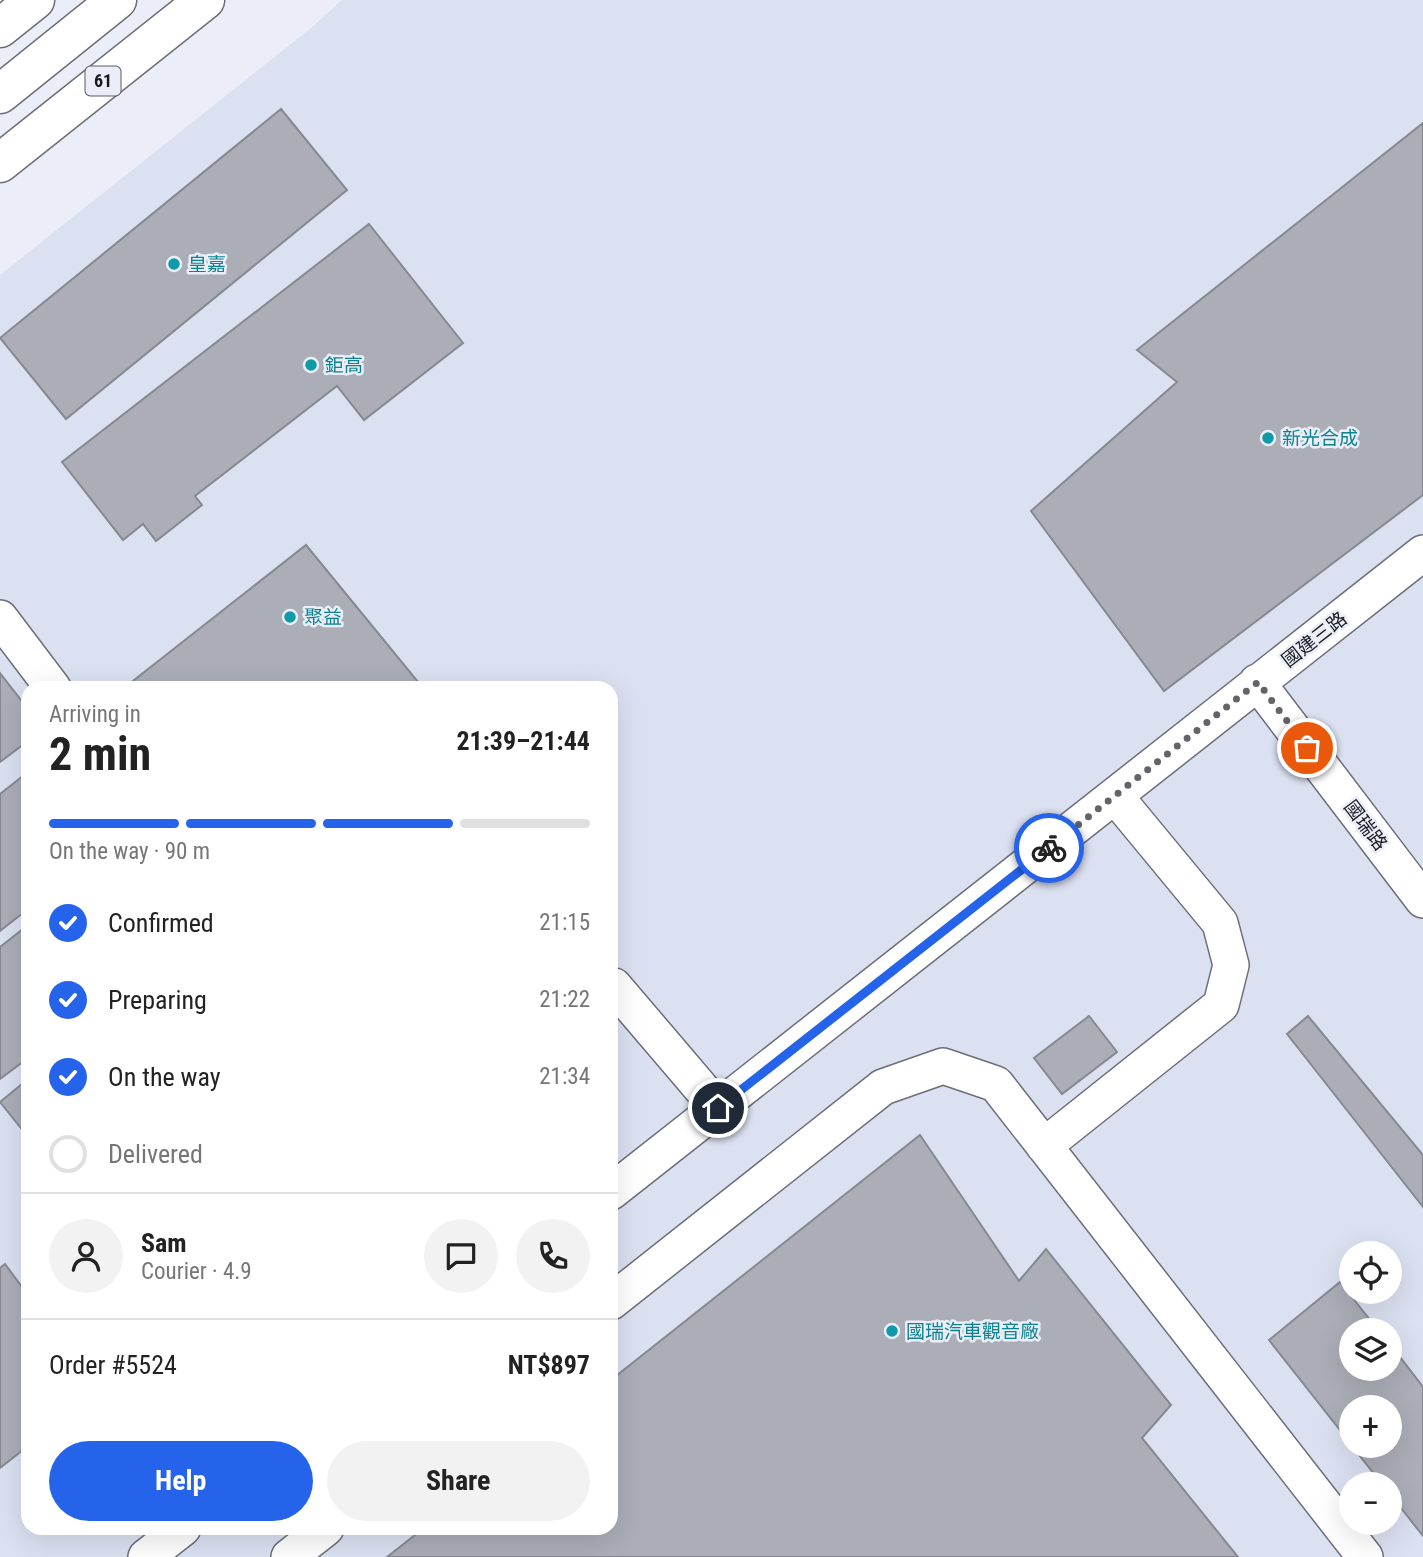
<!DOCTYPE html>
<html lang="en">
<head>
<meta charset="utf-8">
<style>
  :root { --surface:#fff; --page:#f2f2f2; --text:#222; --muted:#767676; --line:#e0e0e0; --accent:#2563eb }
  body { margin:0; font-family:"Roboto Condensed","Noto Sans TC",sans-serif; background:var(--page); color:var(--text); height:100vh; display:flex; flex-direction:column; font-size:26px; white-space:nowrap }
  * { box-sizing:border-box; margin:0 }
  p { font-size:23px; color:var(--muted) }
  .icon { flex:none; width:38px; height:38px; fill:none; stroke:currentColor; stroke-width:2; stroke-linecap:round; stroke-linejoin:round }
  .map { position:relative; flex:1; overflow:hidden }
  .drawer { position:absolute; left:21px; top:681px; width:597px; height:854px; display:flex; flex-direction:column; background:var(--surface); border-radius:21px; box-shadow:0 7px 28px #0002 }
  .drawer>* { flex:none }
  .tools { position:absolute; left:1339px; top:1241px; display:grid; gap:14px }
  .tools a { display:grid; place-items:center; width:63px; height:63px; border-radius:50%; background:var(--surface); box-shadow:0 7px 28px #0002; font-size:35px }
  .pin { position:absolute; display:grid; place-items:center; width:60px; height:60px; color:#fff; margin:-30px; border:4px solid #fff; border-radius:50%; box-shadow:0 2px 7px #0007 }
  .courier { position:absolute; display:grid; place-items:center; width:70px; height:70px; margin:-35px; border:5px solid #2563eb; border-radius:50%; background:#fff; color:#222; box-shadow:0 2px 9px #0007 }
  .overview em { font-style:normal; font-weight:700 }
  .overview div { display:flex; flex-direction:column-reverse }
  .overview { display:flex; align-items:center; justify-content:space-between; height:119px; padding:0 28px }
  h1 { font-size:46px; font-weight:700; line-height:52px }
  .bar { display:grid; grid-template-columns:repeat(4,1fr); gap:10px 7px; align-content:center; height:84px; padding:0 28px }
  .bar i { height:9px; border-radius:5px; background:var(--line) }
  .bar .current { background:var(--accent) }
  .bar p { grid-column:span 4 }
  .line { display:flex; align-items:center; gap:18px; padding:0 28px; border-top:2px solid var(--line) }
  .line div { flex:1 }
  .round { display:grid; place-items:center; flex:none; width:74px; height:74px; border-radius:37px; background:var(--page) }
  ol { padding:0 28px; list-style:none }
  li { display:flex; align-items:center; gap:21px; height:77px }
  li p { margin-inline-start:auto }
  li .icon { padding:7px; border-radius:50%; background:var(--accent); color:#fff; stroke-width:4 }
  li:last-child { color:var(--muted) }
  li i { width:38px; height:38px; border:4px solid var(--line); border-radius:50% }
  .primary-button { display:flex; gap:14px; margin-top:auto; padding:14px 28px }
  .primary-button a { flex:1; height:80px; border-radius:42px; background:var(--accent); color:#fff; font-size:28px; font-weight:700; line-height:80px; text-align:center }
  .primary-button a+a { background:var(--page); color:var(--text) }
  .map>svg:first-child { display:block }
  .built { fill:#dce1f2; fill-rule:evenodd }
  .building { fill:#abaeb7; stroke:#868992; stroke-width:2 }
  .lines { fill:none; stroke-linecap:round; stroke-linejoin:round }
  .minor-casing { stroke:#6c6e77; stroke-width:38 }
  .major-casing { stroke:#6c6e77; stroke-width:41 }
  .highway-casing { stroke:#6c6e77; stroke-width:41 }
  .minor { stroke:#fff; stroke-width:35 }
  .major { stroke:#fff; stroke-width:38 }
  .highway { stroke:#fff; stroke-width:38 }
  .done { stroke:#62646a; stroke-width:7; stroke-dasharray:0 12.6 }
  .route { stroke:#2563eb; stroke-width:9 }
  .culture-dot { fill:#0f9aa8; stroke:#ebeef8; stroke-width:2.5 }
  .labels { text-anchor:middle; stroke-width:5; stroke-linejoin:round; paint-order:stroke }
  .shield { fill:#ebeef8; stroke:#585a5f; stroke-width:2 }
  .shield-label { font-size:18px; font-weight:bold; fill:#191a1e }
  .culture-label { font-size:19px; fill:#0d838f; stroke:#ebeef8; text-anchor:start }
  .street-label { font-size:19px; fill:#191a1e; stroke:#ebeef8 }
</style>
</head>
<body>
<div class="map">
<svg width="1423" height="1557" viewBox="0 0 1423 1557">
  <rect width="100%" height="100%" fill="#ebeef8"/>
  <path class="built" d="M342,0H1423V1557H0V275L311,28ZM28,688H611V1528H28ZM1351,1253H1390V1292H1351ZM1351,1330H1390V1368H1351ZM1351,1407H1390V1446H1351ZM1351,1484H1390V1522H1351Z"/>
  <path class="building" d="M281,109L347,190L66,419L0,338Z
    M1423,123V495L1164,691L1031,511L1177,382L1137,350Z
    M369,224L463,343L364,420L337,386L195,496L202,505L156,541L143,524L123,540L62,462Z
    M306,545L423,688H124Z
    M0,673L28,709V741L0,762Z
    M28,772V909L0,931V794Z
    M28,925V1058L0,1079V947Z
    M1089,1016L1117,1052L1062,1094L1034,1058Z
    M1308,1016L1423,1155V1207L1287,1034Z
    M28,1079V1137L0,1102Z
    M920,1135L1019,1281L1046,1249L1171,1405L1142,1438L1238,1557H387L424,1528H611V1380Z
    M5,1264L28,1295V1446L0,1468V1268Z
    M1340,1282L1378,1330H1351V1368H1390V1344L1423,1387V1536L1390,1494V1484H1382L1352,1446H1390V1407H1351V1444L1269,1340Z"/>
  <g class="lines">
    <defs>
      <path id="minor" d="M0,618L53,688
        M1257,682L1423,900
        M611,989L614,986L718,1108
        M1044,1146L1221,1005L1231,965L1220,923L1115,796
        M611,1192L1423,553
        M611,1302L883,1087L943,1066L996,1084L1365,1557
        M146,1557L183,1528
        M289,1557L326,1528"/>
      <path id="major" d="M0,163L205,0"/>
      <path id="highway" d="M0,28L35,0
        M0,94L117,0"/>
    </defs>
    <use href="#minor" class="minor-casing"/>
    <use href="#major" class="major-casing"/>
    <use href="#highway" class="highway-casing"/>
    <use href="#minor" class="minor"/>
    <use href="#major" class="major"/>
    <use href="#highway" class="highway"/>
  </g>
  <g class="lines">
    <path class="done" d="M1049,848L1258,682L1307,748"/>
    <path class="route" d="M718,1108L1049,848"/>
  </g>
  <g class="culture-dot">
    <circle cx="174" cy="264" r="7"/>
    <circle cx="311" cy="365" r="7"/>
    <circle cx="1268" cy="438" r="7"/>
    <circle cx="290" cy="617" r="7"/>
    <circle cx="892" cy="1331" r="7"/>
  </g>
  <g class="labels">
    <rect class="shield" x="85.5" y="66.5" width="35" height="29" rx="5"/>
    <g class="shield-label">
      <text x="103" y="87">61</text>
    </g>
    <g class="culture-label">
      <text x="188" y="271">皇嘉</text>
      <text x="325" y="372">鉅高</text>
      <text x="1282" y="445">新光合成</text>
      <text x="304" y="624">聚益</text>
      <text x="906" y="1338">國瑞汽車觀音廠</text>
    </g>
    <g class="street-label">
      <text transform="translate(1314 639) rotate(-38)" y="7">國建三路</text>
      <text transform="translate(1366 825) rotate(53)" y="7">國瑞路</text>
    </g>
  </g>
</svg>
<div class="tools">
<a><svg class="icon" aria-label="locate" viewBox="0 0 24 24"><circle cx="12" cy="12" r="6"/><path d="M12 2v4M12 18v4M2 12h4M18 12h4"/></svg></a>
<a><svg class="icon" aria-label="layers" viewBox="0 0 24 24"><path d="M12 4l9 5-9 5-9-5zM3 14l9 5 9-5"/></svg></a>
<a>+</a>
<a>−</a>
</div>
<div class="pin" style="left:1307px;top:748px;background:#ea580c"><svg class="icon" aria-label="bag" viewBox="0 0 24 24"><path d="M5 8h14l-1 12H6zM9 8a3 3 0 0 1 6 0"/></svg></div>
<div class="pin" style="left:718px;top:1108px;background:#1f2937"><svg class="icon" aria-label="home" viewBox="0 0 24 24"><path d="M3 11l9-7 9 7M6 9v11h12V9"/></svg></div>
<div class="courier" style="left:1049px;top:848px"><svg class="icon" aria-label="bike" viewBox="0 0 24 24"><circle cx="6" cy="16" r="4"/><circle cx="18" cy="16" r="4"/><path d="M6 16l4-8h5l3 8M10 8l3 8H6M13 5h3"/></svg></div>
<section class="drawer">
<div class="overview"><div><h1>2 min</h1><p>Arriving in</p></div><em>21:39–21:44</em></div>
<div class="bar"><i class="current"></i><i class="current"></i><i class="current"></i><i></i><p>On the way · 90 m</p></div>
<ol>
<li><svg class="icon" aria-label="check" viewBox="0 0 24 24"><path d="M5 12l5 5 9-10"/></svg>Confirmed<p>21:15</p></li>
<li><svg class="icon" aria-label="check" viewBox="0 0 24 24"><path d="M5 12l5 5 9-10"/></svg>Preparing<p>21:22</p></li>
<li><svg class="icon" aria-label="check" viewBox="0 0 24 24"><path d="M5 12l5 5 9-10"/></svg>On the way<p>21:34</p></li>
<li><i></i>Delivered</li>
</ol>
<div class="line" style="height:126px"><a class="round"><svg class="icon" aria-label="person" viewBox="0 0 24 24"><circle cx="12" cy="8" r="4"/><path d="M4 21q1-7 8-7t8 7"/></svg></a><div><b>Sam</b><p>Courier · 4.9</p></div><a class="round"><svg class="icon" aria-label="chat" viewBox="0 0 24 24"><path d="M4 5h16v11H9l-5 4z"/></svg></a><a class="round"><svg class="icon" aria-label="phone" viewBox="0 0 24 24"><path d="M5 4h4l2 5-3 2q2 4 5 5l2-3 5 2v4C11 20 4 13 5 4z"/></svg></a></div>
<div class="line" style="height:91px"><div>Order #5524</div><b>NT$897</b></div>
<div class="primary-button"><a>Help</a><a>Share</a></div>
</section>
</div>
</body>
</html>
